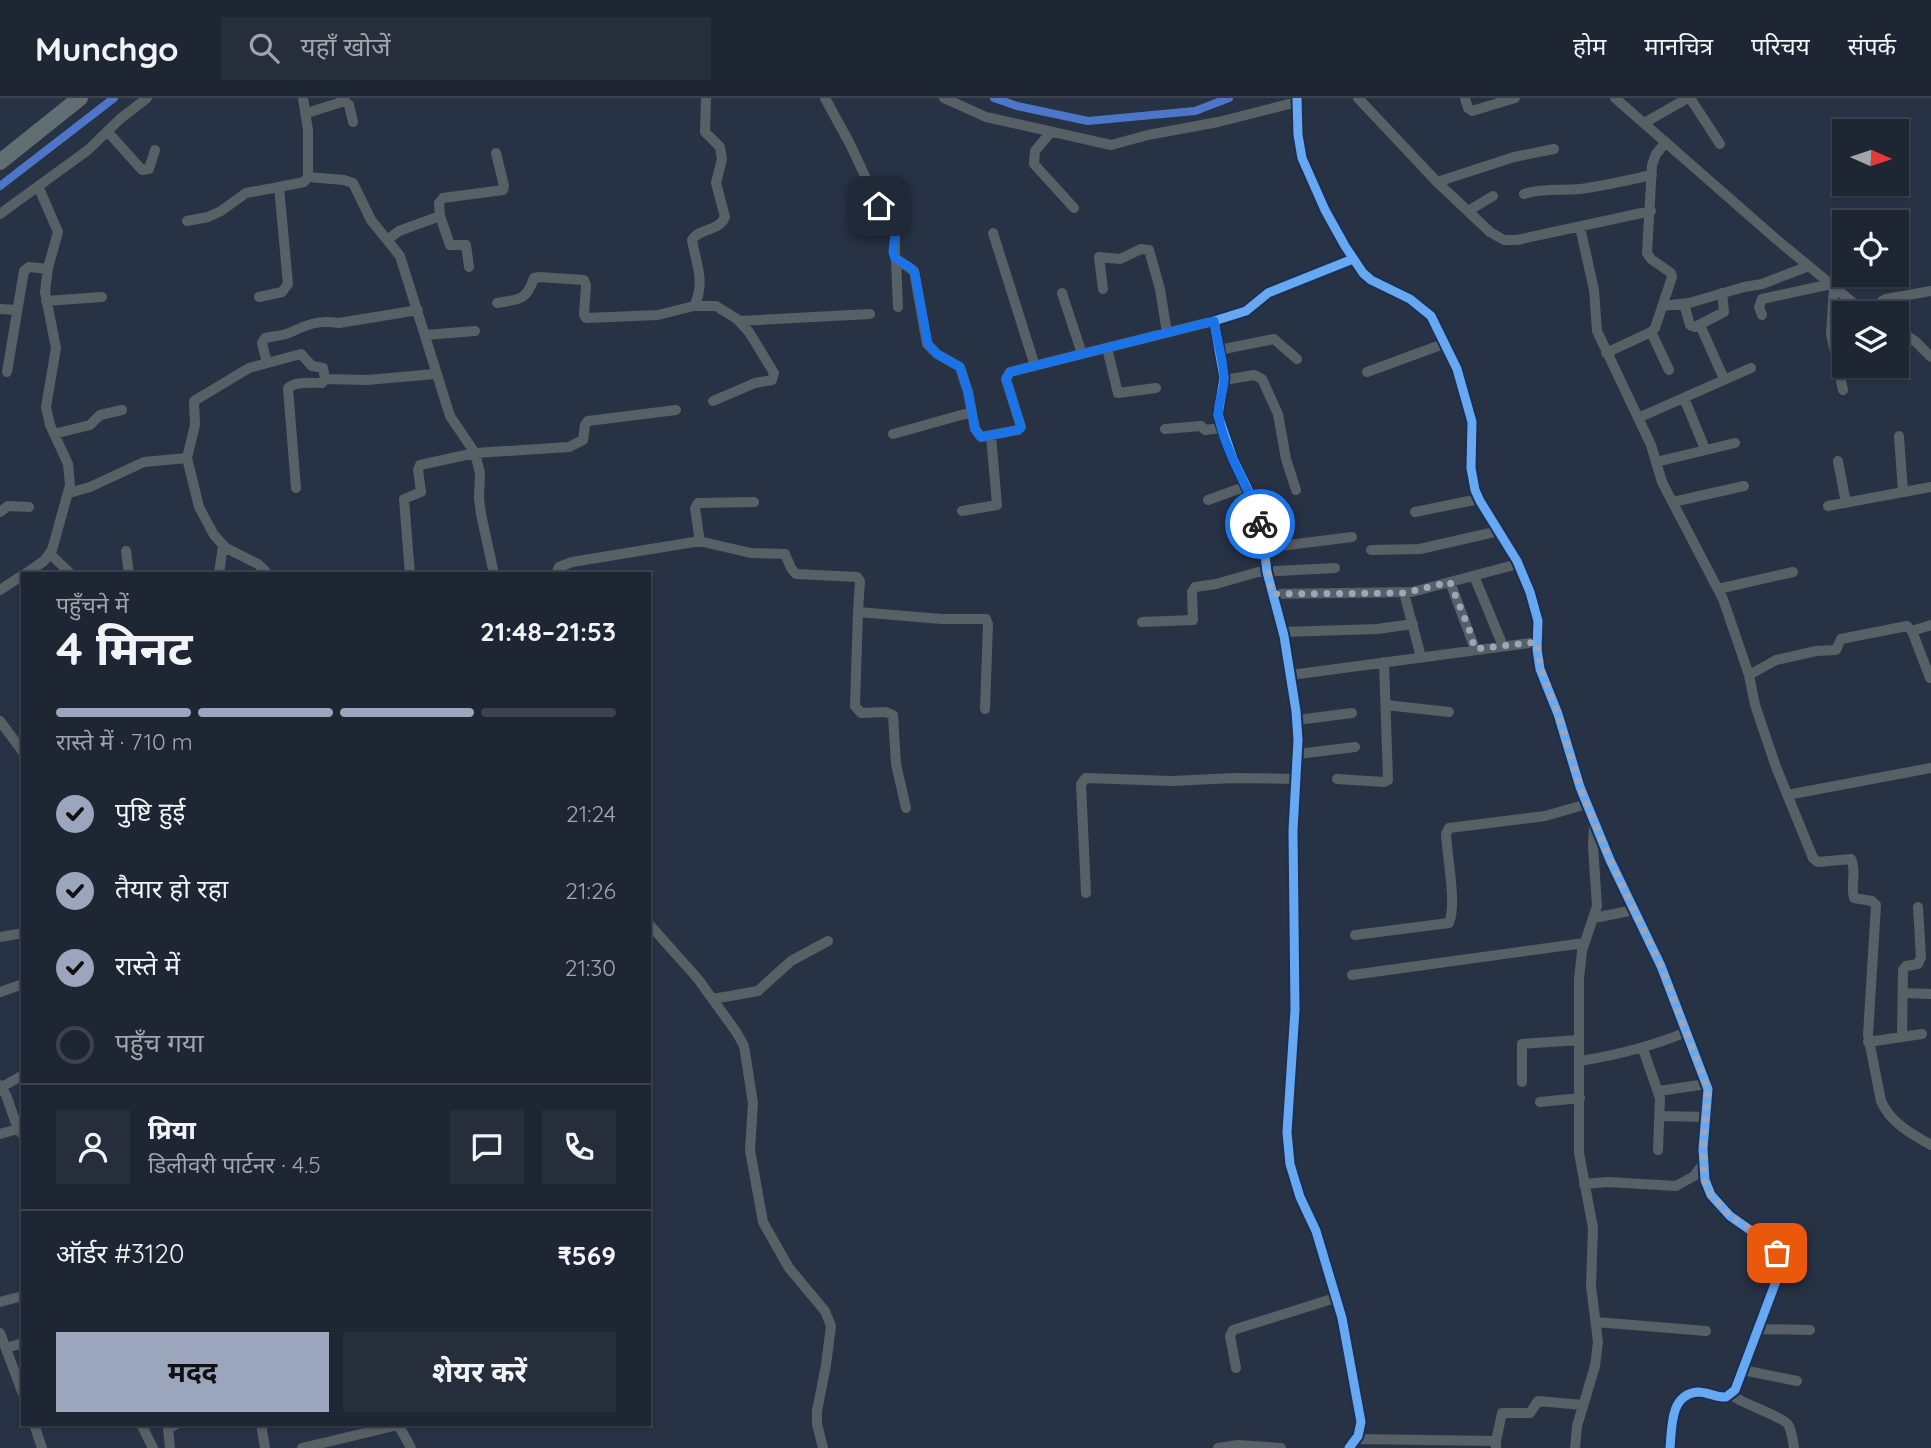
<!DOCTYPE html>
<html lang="hi">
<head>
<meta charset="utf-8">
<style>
  :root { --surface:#1e2634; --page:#262e3c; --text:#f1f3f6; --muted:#a1a5ac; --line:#3c434f; --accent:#9ba6bc }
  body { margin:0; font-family:Quicksand,"Noto Sans Devanagari",sans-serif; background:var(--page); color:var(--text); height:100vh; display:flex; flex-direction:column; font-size:26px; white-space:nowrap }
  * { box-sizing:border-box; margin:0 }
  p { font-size:23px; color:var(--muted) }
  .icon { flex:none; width:38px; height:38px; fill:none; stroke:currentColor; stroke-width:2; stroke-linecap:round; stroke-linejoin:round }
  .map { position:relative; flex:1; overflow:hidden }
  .side { position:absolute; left:21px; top:474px; width:630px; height:854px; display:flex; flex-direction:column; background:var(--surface); border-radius:0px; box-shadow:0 2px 5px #0004,0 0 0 2px var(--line) }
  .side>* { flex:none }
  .needle { width:46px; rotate:93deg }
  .controls { position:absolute; left:1832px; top:21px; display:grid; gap:14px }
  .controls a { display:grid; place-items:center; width:77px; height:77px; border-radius:0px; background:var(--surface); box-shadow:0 2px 5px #0004,0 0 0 2px var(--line); font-size:35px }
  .pin { position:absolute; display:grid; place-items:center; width:60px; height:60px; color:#fff; margin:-30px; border-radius:14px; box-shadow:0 4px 10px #0006 }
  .courier { position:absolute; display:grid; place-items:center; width:70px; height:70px; margin:-35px; border:5px solid #1a73e8; border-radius:50%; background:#fff; color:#222; box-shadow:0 2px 9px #0007 }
  .overview em { font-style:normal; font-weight:700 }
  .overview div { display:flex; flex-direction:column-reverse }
  .overview { display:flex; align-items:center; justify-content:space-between; height:119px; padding:0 35px }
  h1 { font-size:46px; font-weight:700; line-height:52px }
  .bar { display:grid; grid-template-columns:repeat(4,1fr); gap:10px 7px; align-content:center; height:84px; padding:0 35px }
  .bar i { height:9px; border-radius:5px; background:var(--line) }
  .bar .on { background:var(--accent) }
  .bar p { grid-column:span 4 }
  .line { display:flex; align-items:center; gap:18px; padding:0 35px; border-top:2px solid var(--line) }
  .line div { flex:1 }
  .round { display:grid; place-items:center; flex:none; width:74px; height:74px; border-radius:0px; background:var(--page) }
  ol { padding:0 35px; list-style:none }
  li { display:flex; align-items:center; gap:21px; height:77px }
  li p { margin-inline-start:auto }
  li .icon { padding:7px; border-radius:50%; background:var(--accent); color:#111; stroke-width:4 }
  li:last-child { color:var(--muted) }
  li i { width:38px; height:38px; border:4px solid var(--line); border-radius:50% }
  .primary-button { display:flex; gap:14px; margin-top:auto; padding:14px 35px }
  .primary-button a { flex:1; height:80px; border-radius:0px; background:var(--accent); color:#111; font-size:28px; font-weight:700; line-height:80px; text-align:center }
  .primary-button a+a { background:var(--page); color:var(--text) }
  header { display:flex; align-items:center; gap:42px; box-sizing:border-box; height:98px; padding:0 35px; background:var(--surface); border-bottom:2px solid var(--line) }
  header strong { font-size:33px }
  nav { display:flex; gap:38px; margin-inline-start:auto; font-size:24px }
  .search { width:490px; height:63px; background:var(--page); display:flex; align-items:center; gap:18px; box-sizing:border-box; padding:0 24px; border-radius:0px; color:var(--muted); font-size:26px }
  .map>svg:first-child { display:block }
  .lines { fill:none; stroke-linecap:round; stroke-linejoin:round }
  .canal { stroke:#4d76c9; stroke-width:8 }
  .minor { stroke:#576065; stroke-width:10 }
  .highway { stroke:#616f73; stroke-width:16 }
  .cycleway-casing { stroke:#1c2e51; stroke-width:13 }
  .cycleway { stroke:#66a8f1; stroke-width:9 }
  .done { stroke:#9ba6bc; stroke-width:7; stroke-dasharray:0 12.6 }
  .route { stroke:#1a73e8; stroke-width:9 }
</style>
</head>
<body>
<header>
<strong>Munchgo</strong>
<div class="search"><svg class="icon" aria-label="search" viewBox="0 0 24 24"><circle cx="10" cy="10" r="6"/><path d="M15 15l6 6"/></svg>यहाँ खोजें</div>
<nav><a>होम</a><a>मानचित्र</a><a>परिचय</a><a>संपर्क</a></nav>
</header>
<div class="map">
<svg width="1931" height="1350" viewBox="0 0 1931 1350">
  <rect width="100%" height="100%" fill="#283245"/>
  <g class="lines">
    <path class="canal" d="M994,0L1017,8L1088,23L1195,13L1229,0
      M0,88L114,0"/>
    <path class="minor" d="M303,0L308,32V79L344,82L353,85L371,122L400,158L450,318L475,355L480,375L479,400L481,416L494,476
      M825,0L850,46L879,108L895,135V160L914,173L927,246L937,256L960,269L968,294L975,331L981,339L1018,332L1021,329L1006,281L1010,274L1214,223
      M944,0L986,19L1111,47L1148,37L1218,24L1297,4
      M1297,0L1298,37L1302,60L1325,112L1345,148L1363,175L1371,182L1410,201L1431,218L1457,271L1472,324L1471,370L1475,392L1480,403L1517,463L1530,494L1538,523L1537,551L1540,571L1558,616L1580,689L1610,762L1661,868L1708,991L1703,1051L1705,1082L1711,1097L1730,1118L1776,1150L1779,1168L1778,1178L1735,1292L1726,1299C1717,1300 1708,1294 1698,1294C1670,1296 1672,1329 1670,1350
      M1358,0L1437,84L1490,134L1504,142H1517L1651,113
      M1465,0L1468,10L1472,13L1515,0
      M1615,0L1776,141L1856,207L1870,215
      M1690,0L1720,46
      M307,15L345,3L349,7L353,24
      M1644,25L1688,0
      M107,33L142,72L149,71L155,52
      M1051,34L1035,53L1034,66L1074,110
      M1437,84L1514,59L1554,51
      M1524,96C1543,90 1560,93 1580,91C1604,88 1628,82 1652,77
      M1468,113L1493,98
      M0,116L88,52L120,21L147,0
      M440,118L450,147H466L469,169
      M187,123L208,119L221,113L246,95L279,89
      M1580,129L1594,192L1597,233L1651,347L1662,384L1723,501L1749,577L1755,607L1776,669L1813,760L1818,764L1851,761C1857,773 1850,787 1854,800L1872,803L1876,807L1868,937L1881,1003C1890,1024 1911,1036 1931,1047
      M993,135L1035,268
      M387,142L399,133L440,118L439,105L443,100L503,92L504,88L496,55
      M896,161L898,209
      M1834,190L1831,236L1843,292
      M1103,191L1099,159L1120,161L1141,151L1149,152L1160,191L1167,235
      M1062,195L1082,256
      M259,199L282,194L288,186L279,89L304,84L308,79
      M46,203L102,199
      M497,205C520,201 526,203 534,180L539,179L584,182L586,187L584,217L586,220L658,217L694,208C706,185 696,165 692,142C699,130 720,133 725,119L716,85L722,61L720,49L705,34L706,0
      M1684,206L1690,227L1695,229L1724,214L1722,195
      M694,208H716L737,221L749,234L774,275L772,282L755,285L713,303
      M1662,208L1689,205L1744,189L1762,186L1809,168
      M0,211L17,212
      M1874,215L1882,203L1886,201L1931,193
      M1762,217L1759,209L1762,201L1831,186
      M739,223L870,216
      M1700,227L1724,281
      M1897,231L1916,244L1931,259
      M1651,234L1669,272
      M425,237L475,233
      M1107,250L1118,295L1156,290
      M1219,252L1274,241L1297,261
      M1606,255L1651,234L1655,230L1672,179L1671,175L1651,161L1647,155L1652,67L1656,56L1666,44
      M267,265L262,245L265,240C272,238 282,238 289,235C308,226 318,222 339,225L418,212
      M7,274L24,173L29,169L48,171
      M1367,274L1446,245
      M1224,282L1254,277L1262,281L1278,316L1286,361L1296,392
      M1684,300L1705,351
      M1638,320L1751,270
      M1165,331L1201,328L1205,332L1222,330
      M54,336L90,327L100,317L122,312
      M893,336L972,314
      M1899,338L1903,394
      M1838,363L1846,405
      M1656,364L1735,345
      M296,390L288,290C296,283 311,285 322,285L325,281
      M69,395L90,389L144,364L187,360
      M1208,402L1247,388
      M1673,404L1744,388
      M1828,408L1931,389
      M962,413L997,407L991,337
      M0,414L8,408L29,409
      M1415,414L1479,401
      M700,444L695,410L698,405L754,404
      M1264,450L1352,439
      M1371,452L1420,451L1499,433
      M126,453L129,476
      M50,456L71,476
      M25,476L44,463L52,452L70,387L68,366L50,327L46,309L56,250L45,194L48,170L58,134L38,88
      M219,476L223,447
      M268,476L258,466L226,450L214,437L199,409L187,360L195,327L194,303L249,270L301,256L312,268L323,270L325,281L367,282L435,276
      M410,476L404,401L421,394L418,372L420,367L475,355L569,349L583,342L585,327L588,323L676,312
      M556,476L559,469L572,464L694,444H703L751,455L785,456L791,470L796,476L857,479L860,483L858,514L942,521H986L988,526L985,611
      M1474,478L1503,548
      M1450,484L1475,551
      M1718,491L1793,474
      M0,492L23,477
      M1404,495L1421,559
      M1272,496L1412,494L1518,466
      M858,514L855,608L861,615L886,614L893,617L896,666L906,710
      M1142,524L1193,522L1192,494L1195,489L1216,486L1258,474L1335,470
      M1912,533L1931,527
      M1283,534L1377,531L1413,526
      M1291,577L1537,544
      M1749,577L1776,562L1816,553L1836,552L1841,541L1907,528L1912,533L1930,580
      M1386,607L1449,614
      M1297,622L1352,615
      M0,623L23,654
      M1298,656L1355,649
      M1337,681L1384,684L1388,682L1384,564
      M1787,697L1931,670
      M1086,795L1081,686L1086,680L1172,683L1235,680L1297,681
      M1594,820L1634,812
      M649,826L698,881L737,935L744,948L753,1005L750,1052L763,1124L789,1170L825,1213L831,1228L826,1267L817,1313V1326L823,1350
      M1355,837L1449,825C1457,806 1447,758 1446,736L1449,730L1545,718L1587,706
      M0,839L23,835
      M1352,877L1584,845
      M0,894L23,886
      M1903,895L1931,896
      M713,901L758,893L791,863L828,843
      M1902,938L1903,872L1906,868L1918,866L1921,859L1918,809
      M1868,944L1922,936
      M1643,951L1660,1000L1658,1052
      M1580,963C1617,957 1651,949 1686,934
      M1522,984V946L1579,942
      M0,987L6,997L18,1031
      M2,989L23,977
      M1659,993L1706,986
      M1540,1004L1580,1000
      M1660,1018L1707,1019
      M0,1036L18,1031L22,1036
      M1584,1086L1608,1084L1676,1088L1694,1078L1703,1066
      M0,1204L23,1198
      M1596,1224L1706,1233
      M1759,1231L1810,1232
      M0,1235L23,1296
      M6,1250L23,1245
      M1236,1270L1230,1238L1233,1232L1335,1200
      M1743,1272L1797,1283
      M1731,1297C1743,1306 1785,1319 1789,1328C1792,1335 1793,1343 1794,1350
      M34,1326L42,1350
      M141,1326L153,1350
      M261,1326L265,1350
      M398,1326L411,1350
      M1355,1341L1496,1343V1350
      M1496,1343L1502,1315H1530L1538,1303L1583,1307
      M170,1350L168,1331L177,1326
      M302,1350L398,1327
      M1218,1350L1238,1347L1281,1350
      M1349,1350L1358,1338L1361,1324L1342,1220L1316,1133L1300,1099L1290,1066L1287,1034L1295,912L1293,733L1298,642L1296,613L1284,538L1267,474L1262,432L1250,396L1233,361L1218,317L1224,280L1214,223L1246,213L1268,195L1353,161
      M1575,1350L1577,1328L1595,1268L1598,1244L1591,1188L1593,1130L1579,1055V881L1582,853L1597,808L1593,748L1594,727"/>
    <path class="highway" d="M0,64L80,0"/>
    <defs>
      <path id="cycleway" d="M1297,0L1298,37L1302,60L1325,112L1345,148L1363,175L1371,182L1410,201L1431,218L1457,271L1472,324L1471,370L1475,392L1480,403L1517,463L1530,494L1538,523L1537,551L1540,571L1558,616L1580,689L1610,762L1661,868L1708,991L1703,1051L1705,1082L1711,1097L1730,1118L1776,1150L1779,1168L1778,1178L1735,1292L1726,1299C1717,1300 1708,1294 1698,1294C1670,1296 1672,1329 1670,1350
        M1349,1350L1358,1338L1361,1324L1342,1220L1316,1133L1300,1099L1290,1066L1287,1034L1295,912L1293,733L1298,642L1296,613L1284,538L1267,474L1262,432L1250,396L1233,361L1218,317L1224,280L1214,223L1246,213L1268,195L1353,161"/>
    </defs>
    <use href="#cycleway" class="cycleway-casing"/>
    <use href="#cycleway" class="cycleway"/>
  </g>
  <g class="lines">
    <path class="done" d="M1260,426L1272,496L1404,495L1450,484L1469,531L1475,551L1537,544L1541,571L1558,616L1580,689L1610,762L1661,868L1708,991L1703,1051L1704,1082L1711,1097L1730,1118L1772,1146L1777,1155"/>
    <path class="route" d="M879,108L895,135L893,154L895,160L911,170L915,176L928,246L937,256L960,269L968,294L975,331L981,339L1018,332L1021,329L1006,281L1010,274L1214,223C1217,243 1224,263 1224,282C1224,295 1216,307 1219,320C1226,357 1250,389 1260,426"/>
  </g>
</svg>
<div class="controls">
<a><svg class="needle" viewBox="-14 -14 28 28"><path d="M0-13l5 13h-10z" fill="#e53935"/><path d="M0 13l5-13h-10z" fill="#a1a5ac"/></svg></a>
<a><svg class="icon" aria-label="locate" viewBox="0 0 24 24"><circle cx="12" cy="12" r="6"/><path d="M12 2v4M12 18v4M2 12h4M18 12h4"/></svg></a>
<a><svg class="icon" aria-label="layers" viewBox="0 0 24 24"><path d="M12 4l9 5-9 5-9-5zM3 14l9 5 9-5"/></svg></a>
</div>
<div class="pin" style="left:1777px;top:1155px;background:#ea580c"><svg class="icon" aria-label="bag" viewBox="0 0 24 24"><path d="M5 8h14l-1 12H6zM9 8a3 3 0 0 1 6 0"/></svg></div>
<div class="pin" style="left:879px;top:108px;background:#1f2937"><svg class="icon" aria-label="home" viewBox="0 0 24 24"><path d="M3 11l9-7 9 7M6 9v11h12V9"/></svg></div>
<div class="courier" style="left:1260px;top:426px"><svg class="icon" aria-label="bike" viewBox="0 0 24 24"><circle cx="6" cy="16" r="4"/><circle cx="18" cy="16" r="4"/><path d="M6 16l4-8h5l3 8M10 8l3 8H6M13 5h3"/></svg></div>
<section class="side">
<div class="overview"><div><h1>4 मिनट</h1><p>पहुँचने में</p></div><em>21:48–21:53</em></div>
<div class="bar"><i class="on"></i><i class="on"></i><i class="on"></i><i></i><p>रास्ते में · 710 m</p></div>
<ol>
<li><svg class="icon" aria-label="check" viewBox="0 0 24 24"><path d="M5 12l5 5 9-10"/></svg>पुष्टि हुई<p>21:24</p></li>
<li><svg class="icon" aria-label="check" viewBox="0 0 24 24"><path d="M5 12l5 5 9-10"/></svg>तैयार हो रहा<p>21:26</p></li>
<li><svg class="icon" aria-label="check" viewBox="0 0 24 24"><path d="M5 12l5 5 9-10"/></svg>रास्ते में<p>21:30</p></li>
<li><i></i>पहुँच गया</li>
</ol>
<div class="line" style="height:126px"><a class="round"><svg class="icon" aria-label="person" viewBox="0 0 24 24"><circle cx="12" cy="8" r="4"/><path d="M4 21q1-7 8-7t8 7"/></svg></a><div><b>प्रिया</b><p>डिलीवरी पार्टनर · 4.5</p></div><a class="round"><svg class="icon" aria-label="chat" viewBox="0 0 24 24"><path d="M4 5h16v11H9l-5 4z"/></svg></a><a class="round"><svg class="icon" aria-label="phone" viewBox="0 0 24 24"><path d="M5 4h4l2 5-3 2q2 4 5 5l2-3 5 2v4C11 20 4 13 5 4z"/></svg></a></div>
<div class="line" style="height:91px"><div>ऑर्डर #3120</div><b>₹569</b></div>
<div class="primary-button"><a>मदद</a><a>शेयर करें</a></div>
</section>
</div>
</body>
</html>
